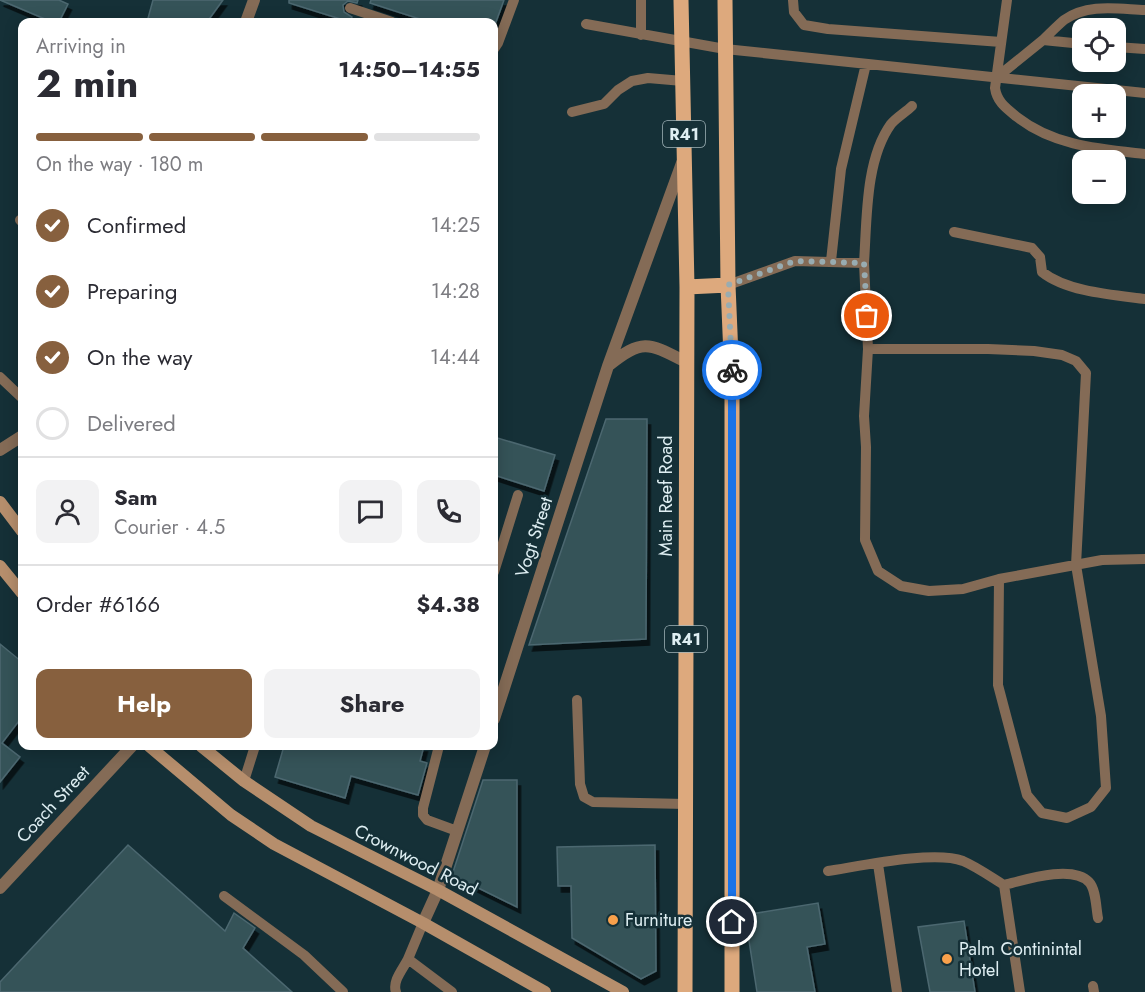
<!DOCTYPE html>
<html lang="en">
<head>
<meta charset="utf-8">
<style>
  :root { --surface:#fff; --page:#f2f2f3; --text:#2b2b33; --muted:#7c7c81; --line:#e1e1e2; --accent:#87603e }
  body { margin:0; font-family:Jost,sans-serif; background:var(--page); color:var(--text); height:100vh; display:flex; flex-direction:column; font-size:22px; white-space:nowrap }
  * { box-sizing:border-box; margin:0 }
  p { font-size:20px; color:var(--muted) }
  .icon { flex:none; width:33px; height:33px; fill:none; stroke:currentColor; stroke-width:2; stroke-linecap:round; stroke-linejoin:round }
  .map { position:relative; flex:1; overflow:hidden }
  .sheet { position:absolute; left:18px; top:18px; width:480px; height:732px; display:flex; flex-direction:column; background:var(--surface); border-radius:12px; box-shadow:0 3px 15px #0003 }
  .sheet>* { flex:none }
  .tools { position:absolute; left:1072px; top:18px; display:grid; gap:12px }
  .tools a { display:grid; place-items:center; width:54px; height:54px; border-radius:12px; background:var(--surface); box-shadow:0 3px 15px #0003; font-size:30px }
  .pin { position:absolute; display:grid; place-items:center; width:51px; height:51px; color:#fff; margin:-26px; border:3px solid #fff; border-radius:50%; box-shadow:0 2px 6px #0007 }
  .courier { position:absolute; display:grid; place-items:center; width:60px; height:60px; margin:-30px; border:4px solid #1a73e8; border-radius:50%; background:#fff; color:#222; box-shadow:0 2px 8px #0007 }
  .summary em { font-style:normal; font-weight:700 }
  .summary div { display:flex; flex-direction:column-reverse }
  .summary { display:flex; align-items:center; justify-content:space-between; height:102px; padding:0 18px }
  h1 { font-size:39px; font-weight:700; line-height:45px }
  .bar { display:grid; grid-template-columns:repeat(4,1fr); gap:9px 6px; align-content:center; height:72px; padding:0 18px }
  .bar i { height:8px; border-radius:4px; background:var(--line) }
  .bar .on { background:var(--accent) }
  .bar p { grid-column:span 4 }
  .line { display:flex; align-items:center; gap:15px; padding:0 18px; border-top:2px solid var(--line) }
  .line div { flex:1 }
  .round { display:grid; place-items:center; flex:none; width:63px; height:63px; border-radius:12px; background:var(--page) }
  ol { padding:0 18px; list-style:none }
  li { display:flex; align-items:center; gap:18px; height:66px }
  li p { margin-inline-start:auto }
  li .icon { padding:6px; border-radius:50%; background:var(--accent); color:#fff; stroke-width:4 }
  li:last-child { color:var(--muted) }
  li i { width:33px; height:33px; border:3px solid var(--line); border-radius:50% }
  .cta { display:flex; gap:12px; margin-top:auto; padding:12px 18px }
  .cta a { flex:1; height:69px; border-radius:12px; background:var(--accent); color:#fff; font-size:24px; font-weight:700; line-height:69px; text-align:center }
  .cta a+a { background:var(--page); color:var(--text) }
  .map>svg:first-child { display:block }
  .building { fill:#365259; stroke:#4c6870; stroke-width:1.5; filter:url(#shadow) }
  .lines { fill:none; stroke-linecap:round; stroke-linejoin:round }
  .service { stroke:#846b56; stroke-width:10 }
  .minor { stroke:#846b56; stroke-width:12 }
  .secondary { stroke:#b68e6c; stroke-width:12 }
  .primary { stroke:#dda97d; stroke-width:15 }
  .done { stroke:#98acb1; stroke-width:6; stroke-dasharray:0 10.8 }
  .route { stroke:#1a73e8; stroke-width:8 }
  .poi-dot { fill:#f8a04b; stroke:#153037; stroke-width:2 }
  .labels { text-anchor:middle; stroke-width:5; stroke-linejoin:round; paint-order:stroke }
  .shield { fill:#153037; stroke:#a2b5ba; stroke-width:1.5 }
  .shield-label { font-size:16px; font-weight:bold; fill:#deeef2 }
  .street-label { font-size:18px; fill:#deeef2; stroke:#153037 }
  .poi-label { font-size:18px; fill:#deeef2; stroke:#153037; text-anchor:start }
</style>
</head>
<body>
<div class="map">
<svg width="1145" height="992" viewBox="0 0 1145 992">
  <defs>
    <filter id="shadow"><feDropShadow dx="3.5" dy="6" stdDeviation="0" flood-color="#0009"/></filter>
  </defs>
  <rect width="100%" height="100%" fill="#153037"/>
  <path class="building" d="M0,0H59L68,4L59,22H52Z
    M153,0H223L207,22H147Z
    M289,0H358L357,3L348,1L343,5L344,12L352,17L350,22L289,3Z
    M371,0H504L496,22H429L370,3Z
    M606,419H647L646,639L529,645Z
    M494,437L555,455L544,491L494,475Z
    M0,644L22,662V717L2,743L20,757L0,782Z
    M284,746H424L420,761L427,763L418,795L351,776L345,798L275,777Z
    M483,780H517V907L452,875Z
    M128,845L225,931L234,913L255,928L243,948L292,992H0V982Z
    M655,845L656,971L641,979L572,938L571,886H558L557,847Z
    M818,903L825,944L807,947L815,992H757L745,915Z
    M964,921L975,992H930L918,927Z"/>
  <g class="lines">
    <path class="service" d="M641,0V35
      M793,0L794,12L804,25L828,29L1001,42
      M1007,0L995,88C997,102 1006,108 1017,117C1054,146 1100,149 1145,154
      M350,8L392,22
      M586,24L725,49L1145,93
      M1043,40C1050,33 1057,26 1064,20C1088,3 1118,9 1145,10
      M1116,47L1145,49
      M494,49L498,43L514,0
      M996,78L1043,40L1083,44
      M572,112L604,104L618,90L632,81L648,78L683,81
      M20,220L22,222
      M954,232L1032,248L1040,257L1042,272C1067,292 1114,295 1145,299
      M831,261L841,169L866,64
      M864,263C867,220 865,160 891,124C897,117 906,112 912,106
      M728,285L795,261L864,263L868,349L864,416L866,447L865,540L878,571L901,586L929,591L963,589L999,579L1102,560L1145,559
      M868,349H988L1034,351L1062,355L1076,361L1086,373L1076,565L1101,716L1106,788L1091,807L1067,818L1042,813L1027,795L998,685L999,579
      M0,377L22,398
      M494,572L518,495
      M577,700L580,784L584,797L593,802L686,804
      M439,746L423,808V815L427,820L457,831
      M244,781L255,746
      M878,864L897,992
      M828,871C861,866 934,850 963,861C977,867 991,877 1004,885L1020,992
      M1004,885C1024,880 1072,864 1089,882C1096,889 1096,908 1098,918
      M224,896L304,955L343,992
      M423,923L408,959L452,992
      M1093,986L1094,992
      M396,992C392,981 403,969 408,959"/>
    <path class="minor" d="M246,22L254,0
      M609,365C643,338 649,343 686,362
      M0,450L22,436
      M494,719L608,366L682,163
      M0,888L132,746
      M423,923L438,890L485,746"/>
    <path class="secondary" d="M0,502L22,531
      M0,566L22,593
      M149,746L231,815L274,844L423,923L545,992
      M201,746L244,781L311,826L438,890L623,992"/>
    <path class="primary" d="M681,0L687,287L685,992
      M725,0L728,285L732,380V992
      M687,287L728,285"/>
  </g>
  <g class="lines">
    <path class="done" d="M732,370L728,285L795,261L864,263L867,316"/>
    <path class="route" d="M732,922V370"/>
  </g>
  <g class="poi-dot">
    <circle cx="613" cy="920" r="6"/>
    <circle cx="947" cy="959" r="6"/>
  </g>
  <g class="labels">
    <g class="shield">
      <rect x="663" y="121" width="42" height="26" rx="4.5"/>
      <rect x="665" y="626" width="42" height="26" rx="4.5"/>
    </g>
    <g class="shield-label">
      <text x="684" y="140">R41</text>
      <text x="686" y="645">R41</text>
    </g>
    <g class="street-label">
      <text transform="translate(666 496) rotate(-90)" y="6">Main Reef Road</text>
      <text transform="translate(534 537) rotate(-72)" y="6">Vogt Street</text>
      <text transform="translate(53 804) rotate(-47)" y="6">Coach Street</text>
      <text transform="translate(416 860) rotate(27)" y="6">Crownwood Road</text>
    </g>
    <g class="poi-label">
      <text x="625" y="926">Furniture</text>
      <text x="959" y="955">Palm Continintal<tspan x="959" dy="21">Hotel</tspan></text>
    </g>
  </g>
</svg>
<div class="tools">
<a><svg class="icon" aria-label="locate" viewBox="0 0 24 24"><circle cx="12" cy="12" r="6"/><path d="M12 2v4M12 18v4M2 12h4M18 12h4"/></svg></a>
<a>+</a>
<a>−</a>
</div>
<div class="pin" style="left:867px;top:316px;background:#ea580c"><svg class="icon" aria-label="bag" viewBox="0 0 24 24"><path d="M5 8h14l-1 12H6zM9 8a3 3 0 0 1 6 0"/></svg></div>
<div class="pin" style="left:732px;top:922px;background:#1f2937"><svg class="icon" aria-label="home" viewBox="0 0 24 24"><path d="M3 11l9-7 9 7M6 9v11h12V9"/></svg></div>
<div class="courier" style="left:732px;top:370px"><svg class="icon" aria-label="bike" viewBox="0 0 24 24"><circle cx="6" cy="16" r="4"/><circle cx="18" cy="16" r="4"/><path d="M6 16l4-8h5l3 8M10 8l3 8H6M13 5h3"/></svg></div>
<section class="sheet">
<div class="summary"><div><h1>2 min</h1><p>Arriving in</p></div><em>14:50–14:55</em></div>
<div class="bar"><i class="on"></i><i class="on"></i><i class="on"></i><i></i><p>On the way · 180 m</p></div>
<ol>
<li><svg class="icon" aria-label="check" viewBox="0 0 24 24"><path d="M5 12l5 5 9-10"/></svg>Confirmed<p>14:25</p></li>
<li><svg class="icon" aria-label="check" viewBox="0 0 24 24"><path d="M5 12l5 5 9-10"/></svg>Preparing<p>14:28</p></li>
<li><svg class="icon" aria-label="check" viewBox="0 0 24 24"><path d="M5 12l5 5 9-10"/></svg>On the way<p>14:44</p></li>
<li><i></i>Delivered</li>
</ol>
<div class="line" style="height:108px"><a class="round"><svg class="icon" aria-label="person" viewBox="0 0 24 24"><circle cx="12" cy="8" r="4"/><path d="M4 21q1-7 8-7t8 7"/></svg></a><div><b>Sam</b><p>Courier · 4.5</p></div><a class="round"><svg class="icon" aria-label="chat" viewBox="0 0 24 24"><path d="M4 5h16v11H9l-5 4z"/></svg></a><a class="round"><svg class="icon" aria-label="phone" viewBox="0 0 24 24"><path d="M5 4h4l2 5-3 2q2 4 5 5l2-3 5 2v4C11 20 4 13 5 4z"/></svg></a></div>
<div class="line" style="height:78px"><div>Order #6166</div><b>$4.38</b></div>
<div class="cta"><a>Help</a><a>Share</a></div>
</section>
</div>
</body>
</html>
